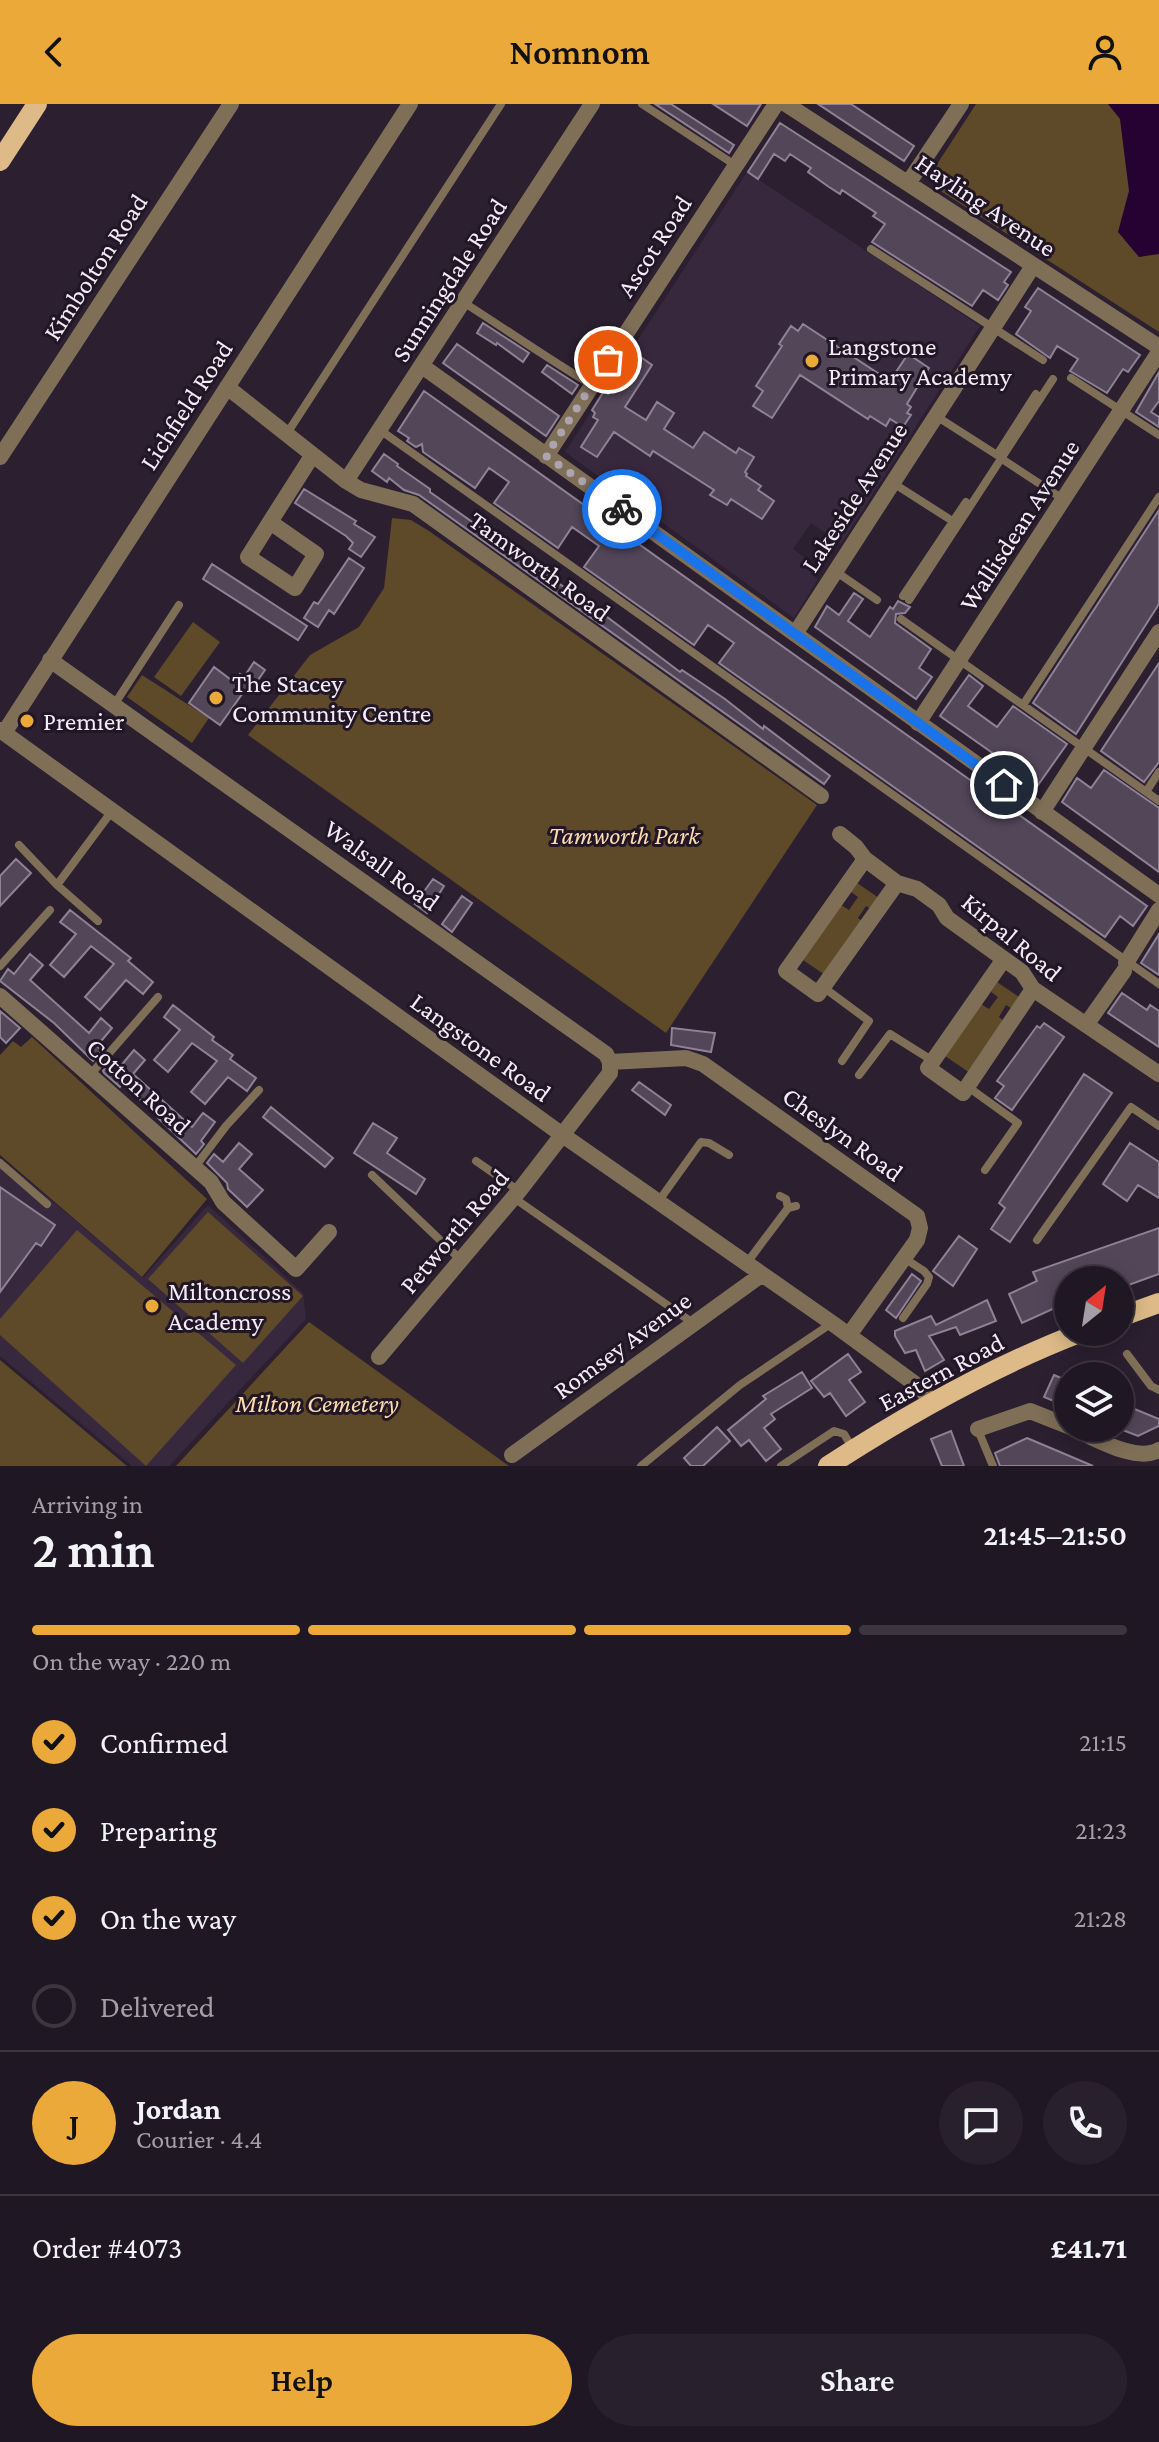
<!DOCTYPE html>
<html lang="en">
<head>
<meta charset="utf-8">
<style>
  :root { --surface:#201724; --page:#28202c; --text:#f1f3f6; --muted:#a29fa6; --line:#3d3641; --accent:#eba939 }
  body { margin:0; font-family:"Crimson Pro",serif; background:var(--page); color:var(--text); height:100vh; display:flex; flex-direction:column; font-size:30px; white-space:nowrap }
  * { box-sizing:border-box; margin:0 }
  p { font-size:26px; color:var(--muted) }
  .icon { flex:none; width:44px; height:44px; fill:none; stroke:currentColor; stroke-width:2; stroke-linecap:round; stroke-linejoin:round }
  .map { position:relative; height:1362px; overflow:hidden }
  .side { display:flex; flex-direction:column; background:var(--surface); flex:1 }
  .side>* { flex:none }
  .needle { width:52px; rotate:30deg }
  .fabs { position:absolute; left:1054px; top:1162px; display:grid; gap:16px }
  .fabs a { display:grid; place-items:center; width:80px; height:80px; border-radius:50%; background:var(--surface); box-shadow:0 4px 20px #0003,0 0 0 2px var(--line); font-size:40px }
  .pin { position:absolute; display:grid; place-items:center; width:68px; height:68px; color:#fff; margin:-34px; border:4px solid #fff; border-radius:50%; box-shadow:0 2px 8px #0007 }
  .courier { position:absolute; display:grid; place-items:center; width:80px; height:80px; margin:-40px; border:6px solid #1a73e8; border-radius:50%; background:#fff; color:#222; box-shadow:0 2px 10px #0007 }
  .summary em { font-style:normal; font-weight:600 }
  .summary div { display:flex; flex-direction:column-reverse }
  .summary { display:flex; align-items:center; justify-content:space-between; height:136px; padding:0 32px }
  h1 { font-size:52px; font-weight:600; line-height:60px }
  .bar { display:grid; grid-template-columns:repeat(4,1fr); gap:12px 8px; align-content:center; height:96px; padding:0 32px }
  .bar i { height:10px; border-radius:6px; background:var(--line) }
  .bar .active { background:var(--accent) }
  .bar p { grid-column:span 4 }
  .line { display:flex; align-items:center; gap:20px; padding:0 32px; border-top:2px solid var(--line) }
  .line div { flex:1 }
  .round { display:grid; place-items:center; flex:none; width:84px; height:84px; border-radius:42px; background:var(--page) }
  ol { padding:0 32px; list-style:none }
  li { display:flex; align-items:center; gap:24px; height:88px }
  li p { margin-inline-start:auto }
  li .icon { padding:8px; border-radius:50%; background:var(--accent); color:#111; stroke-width:4 }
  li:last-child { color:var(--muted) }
  li i { width:44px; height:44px; border:4px solid var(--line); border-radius:50% }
  .primary-button { display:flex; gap:16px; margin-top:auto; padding:16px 32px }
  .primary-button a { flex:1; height:92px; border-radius:48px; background:var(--accent); color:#111; font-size:32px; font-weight:600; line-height:92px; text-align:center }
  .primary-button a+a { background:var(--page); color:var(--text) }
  header { display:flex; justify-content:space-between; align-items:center; height:104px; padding:0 32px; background:var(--accent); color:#111; font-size:36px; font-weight:600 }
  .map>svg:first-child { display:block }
  .built { fill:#38283e }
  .green { fill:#5e4928 }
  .water { fill:#250231 }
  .building { fill:#534659; stroke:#8f8196; stroke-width:2 }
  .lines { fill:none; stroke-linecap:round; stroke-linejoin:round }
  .lane { stroke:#806f57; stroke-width:8 }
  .street { stroke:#806f57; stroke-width:16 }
  .primary { stroke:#ddba88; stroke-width:20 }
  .done { stroke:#ada4b1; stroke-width:8; stroke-dasharray:0 14.4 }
  .route { stroke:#1a73e8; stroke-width:10 }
  .poi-dot { fill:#eba939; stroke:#211626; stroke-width:3 }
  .labels { text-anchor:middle; stroke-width:6; stroke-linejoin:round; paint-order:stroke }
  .street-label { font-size:26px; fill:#f3ebf7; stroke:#211626 }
  .poi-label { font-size:26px; fill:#f3ebf7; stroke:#211626; text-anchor:start }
  .park-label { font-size:26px; font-style:italic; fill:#fcdaaa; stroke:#211626 }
</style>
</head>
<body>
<header><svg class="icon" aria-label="back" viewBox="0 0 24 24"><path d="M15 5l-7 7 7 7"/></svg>Nomnom<svg class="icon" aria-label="person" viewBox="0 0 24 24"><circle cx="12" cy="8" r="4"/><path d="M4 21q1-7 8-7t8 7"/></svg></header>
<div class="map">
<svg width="1159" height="1362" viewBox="0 0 1159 1362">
  <rect width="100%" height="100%" fill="#2b1f30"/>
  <path class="built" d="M747,68L980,222L841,440L811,419L793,445L816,462L811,470L818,475L794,514L565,348Z
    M0,1053L143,1174L208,1101L303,1189L306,1215L169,1362H132L0,1252Z"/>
  <path class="green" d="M976,0H1159V228L936,84L932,68Z
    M392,414L411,416L429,427L817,701L666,929L248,631L310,551L359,523L384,484Z
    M193,518L220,538L181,592L154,573Z
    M142,571L209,614L192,639L127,593Z
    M857,779L882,796L874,807L866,802L858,814L865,819L828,873L803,856L841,801L849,806L858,793L851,788Z
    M997,878L1022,895L1014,906L1006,901L999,913L1005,918L970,969L945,952L981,900L989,905L998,893L991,888Z
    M32,933L207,1095L142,1173L0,1051V951L13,937L21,943Z
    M208,1108L303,1192L243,1259L148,1175Z
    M77,1126L236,1261L146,1362L0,1231V1215Z
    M309,1218L509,1362H176Z
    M0,1256L127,1362H0Z"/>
  <path class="water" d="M1108,0H1159V150L1139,153L1118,128L1129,87L1120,15Z"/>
  <path class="building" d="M655,0H671L734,41L729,49Z
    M713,0H761L747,22Z
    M818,0H851L914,42L904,57Z
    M780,19L1011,168L1004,178L1008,181L998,196L983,186L972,202L872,138L885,120L873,112L876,109L842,86L840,90L829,83L808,68L811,64L790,50L785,57L774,50L758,75L748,68Z
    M1038,184L1140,251L1128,268L1123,265L1107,289L1070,267L1078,255L1057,242L1050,254L1016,230L1031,207L1025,203Z
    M483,219L529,249L523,258L497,239L496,241L477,229Z
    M803,220L890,277L908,250L929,264L907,300L911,303L907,309L911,311L903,323L890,315L886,322L870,312L868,315L800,271L772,314L753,302L763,287L756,282L782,242L779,240L791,222L798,227Z
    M457,240L559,312L546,332L443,259Z
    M635,249L652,261L625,303L646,316L657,298L674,309L664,325L693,344L704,328L736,349L739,344L754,353L745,368L747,370L746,372L761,382L758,386L774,397L762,415L731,395L727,401L710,391L714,386L653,347L650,352L614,328L597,353L581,343L598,316L593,313L595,309L592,306L604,287L608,290Z
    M547,261L578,281L572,290L542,268Z
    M1159,268V297L1151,308L1159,313V323L1136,308Z
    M424,287L1147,802L1133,822L1120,812L1105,833L719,559L734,539L708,521L694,541L584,463L599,442L572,423L558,444L494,399L509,378L489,364L475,384L423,348L422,340L416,343L407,337L409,334L398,327Z
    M384,350L398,360L397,362L430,385V388L564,483L566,482L680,568L682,566L725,595L763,625L764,622L830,672L824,680L419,391L404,386L389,374L387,378L372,367Z
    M304,385L356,417L354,420L375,433L361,453L349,445L353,439L346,432L295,399Z
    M1159,406V500L1076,630L1033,599Z
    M349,454L364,464L334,510L329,506L318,523L304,514L314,498L318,500Z
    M212,460L307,522L298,536L203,475Z
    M854,489L863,495L848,517L870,533L890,503L893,505L898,497L910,503L905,509L896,510L895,519L931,545L919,564L932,573L916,595L815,523L827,502L839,511Z
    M254,558L265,566L249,589L245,586L220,621L189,599L214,563L234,578L240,570L244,573Z
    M1159,559V658L1144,678L1101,647Z
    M969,571L983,582L968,602L997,623L1013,602L1067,640L1038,681L940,612Z
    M1104,666L1159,704V768L1062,698L1077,674L1091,684Z
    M16,755L31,769L0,802V772Z
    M433,775L444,782L427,809L415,800Z
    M462,792L472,799L452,828L442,820Z
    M70,806L131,854L128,857L153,878L143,890L126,876L100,906L85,893L114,860L91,842L64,873L50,861L76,830L60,818Z
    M1159,830V871L1141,859Z
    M30,850L43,861L30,876L89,929L101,914L112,924L97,942L102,947L93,957L54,919L0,877L8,865L14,870Z
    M1122,889L1147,906L1150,901L1159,907V943L1108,909Z
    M173,901L214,933L212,936L233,951L230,955L256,974L247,987L228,973L205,1000L191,988L217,957L192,939L168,968L154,956L180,926L164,913Z
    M0,907L20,924L6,939L0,933Z
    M1044,919L1064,933L1012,1006L995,994L1004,982L997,977L1037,922L1040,924Z
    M672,924L715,929L711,948L671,941Z
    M134,946L145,956L133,970L192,1023L203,1009L215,1018L201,1037L204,1040L196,1050L157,1013L159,1012L122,980L120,983L104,969L103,967L111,957L119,964Z
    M1084,970L1112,989L1010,1138L991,1125L1005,1104L999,1099Z
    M639,978L671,1001L665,1011L632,986Z
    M271,1003L333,1054L325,1063L263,1013Z
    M373,1019L397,1034L387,1049L425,1075L416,1090L354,1049Z
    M239,1039L252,1050L239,1065L263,1086L247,1103L228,1085L227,1079L207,1059L214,1050L223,1058Z
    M1130,1039L1159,1058V1094L1138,1081L1127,1097L1103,1080Z
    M0,1083L55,1121L41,1142L36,1139L0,1188Z
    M1159,1124V1170L1120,1184V1176H1068V1202L1057,1203L1022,1219L1009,1190L1037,1177L1033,1168Z
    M959,1132L977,1145L953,1182L933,1167Z
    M912,1170L921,1177L896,1214L886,1206Z
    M987,1196L996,1217L960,1231L956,1223L929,1232L944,1256L925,1267L916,1246L905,1249L895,1232V1227L931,1212L936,1221Z
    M848,1250L861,1268L849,1276L865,1298L846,1312L830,1289L824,1293L811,1277Z
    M802,1268L812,1284L771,1310L775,1315L764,1324L781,1345L766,1357L749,1336L741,1342L728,1326L766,1295L763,1292Z
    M1054,1271L1068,1277V1303L1044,1293Z
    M1120,1299L1159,1315V1322L1138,1332L1120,1325Z
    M717,1323L730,1337L703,1362H691L684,1354Z
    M951,1327L964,1362H942L931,1335Z
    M1027,1334L1093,1362H1000L995,1349Z"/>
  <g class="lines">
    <path class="lane" d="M642,0L735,61
      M871,145L1043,256
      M463,198C507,226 548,255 592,281
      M1071,274L1159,331
      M936,312L997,351L1036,290
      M380,326L1159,880
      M286,331L501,0
      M1002,355L1063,395
      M893,379L954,418
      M835,467L877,496
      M903,492L966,398
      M909,496L1053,275
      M901,515L1159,697
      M114,601L179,501
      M1023,601L1159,393
      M1146,688L1159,668
      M19,741L57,781L98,817
      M57,781L112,707
      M0,862L50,806
      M823,883L869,917L842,957
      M90,971L158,893
      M859,971L890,930L933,957
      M968,983L1018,1019L985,1066
      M476,1057L519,1087
      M0,1059L47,1100
      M195,1063L226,1022L259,986
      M372,1071L461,1156
      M780,1092L786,1095L788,1104
      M514,1094L693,1219
      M658,1098L701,1038L709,1039L729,1051
      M1037,1136L1131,1003L1159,1022
      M746,1160L788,1104L796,1102
      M903,1214L927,1180L929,1173L924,1167L904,1154
      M1127,1250L1151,1282L1159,1286
      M978,1326L993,1362
      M641,1362L740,1281L832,1219
      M781,1362L834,1327L844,1330L853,1345"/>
    <path class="street" d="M786,0L1159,243
      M909,78L961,0
      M422,262L1159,791
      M227,283L346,377L361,386L413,400L821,692
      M546,352L776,0
      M0,353L231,0
      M346,377L592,0
      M270,418L248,453L295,484L316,450L270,418L312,352
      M795,530L1033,162
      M50,556L606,950L610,958V969L519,1087L379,1253
      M918,619L1159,248
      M0,626L564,1032L832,1219L922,1285L932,1301
      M4,629L410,0
      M1042,708L1159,528
      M840,730L856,743L865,755L897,779L917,785L939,801L947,814L1022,868L1033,885L1159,970
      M865,755L786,867L818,890L897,779
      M1004,855L928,964L963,989L1033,885
      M1126,859L1159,806
      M0,892L211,1078L223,1098L296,1165L329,1128
      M1086,921L1124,867
      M610,958L686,954L703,960L917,1112L920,1124L917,1136L849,1231
      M1072,1324C1095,1334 1136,1359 1159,1346
      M978,1325L1030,1307L1068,1322
      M512,1351L761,1171"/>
    <path class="primary" d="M0,57L37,0
      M1120,1213L1159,1199
      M828,1362C908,1310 993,1262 1082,1228"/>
  </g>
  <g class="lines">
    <path class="done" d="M608,256L546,352L622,405"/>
    <path class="route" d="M622,405L1004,681"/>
  </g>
  <g class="poi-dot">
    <circle cx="812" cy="257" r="8"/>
    <circle cx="216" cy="594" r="8"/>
    <circle cx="27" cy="617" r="8"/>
    <circle cx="152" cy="1202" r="8"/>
  </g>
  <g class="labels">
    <g class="street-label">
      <text transform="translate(986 101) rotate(34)" y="9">Hayling Avenue</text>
      <text transform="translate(654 142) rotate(-57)" y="9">Ascot Road</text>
      <text transform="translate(95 163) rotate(-57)" y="9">Kimbolton Road</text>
      <text transform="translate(449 176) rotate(-57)" y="9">Sunningdale Road</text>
      <text transform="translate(186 301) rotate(-57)" y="9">Lichfield Road</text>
      <text transform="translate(854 393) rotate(-57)" y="9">Lakeside Avenue</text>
      <text transform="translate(1019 421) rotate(-57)" y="9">Wallisdean Avenue</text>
      <text transform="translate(540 462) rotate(36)" y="9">Tamworth Road</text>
      <text transform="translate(382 761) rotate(36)" y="9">Walsall Road</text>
      <text transform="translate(1012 833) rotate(40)" y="9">Kirpal Road</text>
      <text transform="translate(481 943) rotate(36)" y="9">Langstone Road</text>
      <text transform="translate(139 982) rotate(42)" y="9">Cotton Road</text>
      <text transform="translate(843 1030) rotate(36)" y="9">Cheslyn Road</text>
      <text transform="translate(454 1127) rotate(-50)" y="9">Petworth Road</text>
      <text transform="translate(622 1241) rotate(-36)" y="9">Romsey Avenue</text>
      <text transform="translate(941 1268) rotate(-28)" y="9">Eastern Road</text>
    </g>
    <g class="poi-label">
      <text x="828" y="251">Langstone<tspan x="828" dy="30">Primary Academy</tspan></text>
      <text x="232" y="588">The Stacey<tspan x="232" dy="30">Community Centre</tspan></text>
      <text x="43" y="626">Premier</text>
      <text x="168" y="1196">Miltoncross<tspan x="168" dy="30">Academy</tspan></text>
    </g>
    <g class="park-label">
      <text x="624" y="740">Tamworth Park</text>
      <text x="317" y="1308">Milton Cemetery</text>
    </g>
  </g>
</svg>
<div class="fabs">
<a><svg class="needle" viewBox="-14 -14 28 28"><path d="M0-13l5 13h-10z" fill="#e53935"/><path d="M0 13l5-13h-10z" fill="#a29fa6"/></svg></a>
<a><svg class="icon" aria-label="layers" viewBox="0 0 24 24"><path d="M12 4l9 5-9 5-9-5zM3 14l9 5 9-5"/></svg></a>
</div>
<div class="pin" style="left:608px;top:256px;background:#ea580c"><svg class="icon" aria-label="bag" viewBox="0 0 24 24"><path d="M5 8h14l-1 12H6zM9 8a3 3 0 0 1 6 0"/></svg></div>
<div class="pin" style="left:1004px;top:681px;background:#1f2937"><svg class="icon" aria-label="home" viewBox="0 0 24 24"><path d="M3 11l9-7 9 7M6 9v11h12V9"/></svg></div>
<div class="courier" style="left:622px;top:405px"><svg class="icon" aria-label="bike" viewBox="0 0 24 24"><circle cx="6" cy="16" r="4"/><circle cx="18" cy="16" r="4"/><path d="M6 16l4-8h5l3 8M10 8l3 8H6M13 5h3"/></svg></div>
</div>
<section class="side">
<div class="summary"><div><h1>2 min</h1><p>Arriving in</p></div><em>21:45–21:50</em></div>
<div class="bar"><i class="active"></i><i class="active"></i><i class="active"></i><i></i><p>On the way · 220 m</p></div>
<ol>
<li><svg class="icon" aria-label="check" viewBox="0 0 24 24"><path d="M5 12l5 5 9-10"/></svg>Confirmed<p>21:15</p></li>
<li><svg class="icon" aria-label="check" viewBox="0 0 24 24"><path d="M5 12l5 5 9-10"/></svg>Preparing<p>21:23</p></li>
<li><svg class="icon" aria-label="check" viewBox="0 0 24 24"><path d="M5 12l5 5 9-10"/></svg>On the way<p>21:28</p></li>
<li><i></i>Delivered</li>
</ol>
<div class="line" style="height:144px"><b class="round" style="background:var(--accent);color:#111">J</b><div><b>Jordan</b><p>Courier · 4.4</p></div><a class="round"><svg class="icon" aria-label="chat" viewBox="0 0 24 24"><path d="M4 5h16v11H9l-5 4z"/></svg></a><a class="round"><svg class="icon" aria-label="phone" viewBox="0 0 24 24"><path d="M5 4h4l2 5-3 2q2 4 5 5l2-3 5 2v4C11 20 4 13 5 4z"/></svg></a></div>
<div class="line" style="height:104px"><div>Order #4073</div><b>£41.71</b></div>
<div class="primary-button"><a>Help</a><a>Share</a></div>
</section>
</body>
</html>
